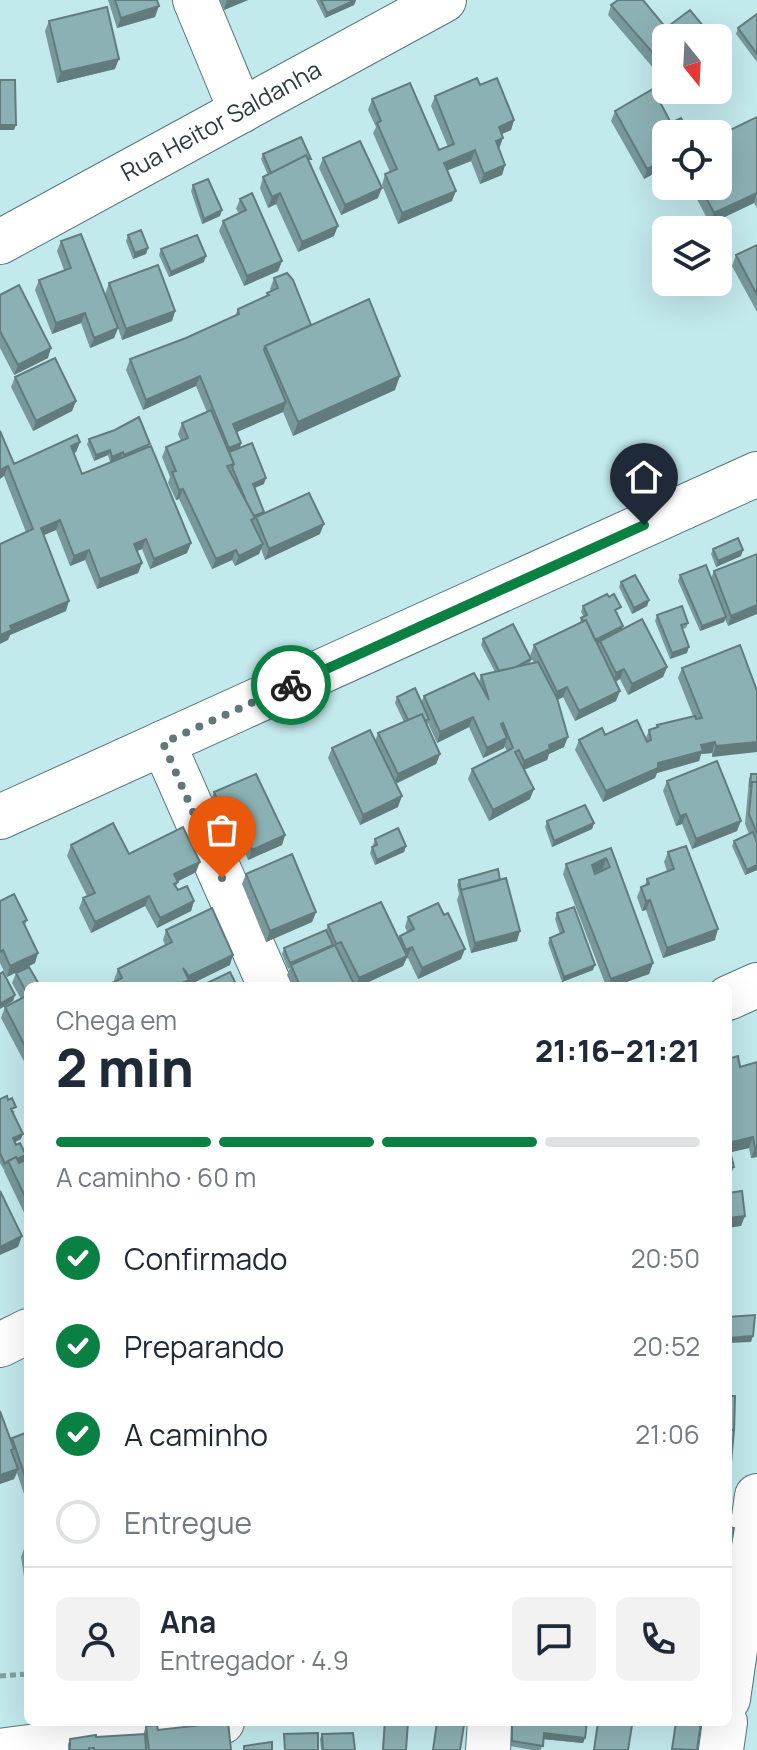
<!DOCTYPE html>
<html lang="pt">
<head>
<meta charset="utf-8">
<style>
  :root { --surface:#fff; --page:#f2f2f3; --text:#1f2937; --muted:#747a83; --line:#e0e1e3; --accent:#0b8043 }
  body { margin:0; font-family:Manrope,sans-serif; background:var(--page); color:var(--text); height:100vh; display:flex; flex-direction:column; font-size:30px; white-space:nowrap }
  * { box-sizing:border-box; margin:0 }
  p { font-size:26px; color:var(--muted) }
  .icon { flex:none; width:44px; height:44px; fill:none; stroke:currentColor; stroke-width:2; stroke-linecap:round; stroke-linejoin:round }
  .map { position:relative; flex:1; overflow:hidden }
  .sheet { position:absolute; left:24px; top:982px; width:708px; height:744px; display:flex; flex-direction:column; background:var(--surface); border-radius:12px; box-shadow:0 8px 32px #0002 }
  .sheet>* { flex:none }
  .needle { width:52px; rotate:162deg }
  .controls { position:absolute; left:652px; top:24px; display:grid; gap:16px }
  .controls a { display:grid; place-items:center; width:80px; height:80px; border-radius:12px; background:var(--surface); box-shadow:0 8px 32px #0002; font-size:40px }
  .pin { position:absolute; display:grid; place-items:center; width:68px; height:68px; color:#fff; margin:-82px -34px; border-radius:50% 50% 50% 0; rotate:-45deg; box-shadow:0 0 8px #0007 }
  .pin .icon { rotate:45deg }
  .courier { position:absolute; display:grid; place-items:center; width:80px; height:80px; margin:-40px; border:6px solid #0b8043; border-radius:50%; background:#fff; color:#222; box-shadow:0 2px 10px #0007 }
  .summary em { font-style:normal; font-weight:800 }
  .summary div { display:flex; flex-direction:column-reverse }
  .summary { display:flex; align-items:center; justify-content:space-between; height:136px; padding:0 32px }
  h1 { font-size:52px; font-weight:800; line-height:60px }
  .bar { display:grid; grid-template-columns:repeat(4,1fr); gap:12px 8px; align-content:center; height:96px; padding:0 32px }
  .bar i { height:10px; border-radius:6px; background:var(--line) }
  .bar .active { background:var(--accent) }
  .bar p { grid-column:span 4 }
  .line { display:flex; align-items:center; gap:20px; padding:0 32px; border-top:2px solid var(--line) }
  .line div { flex:1 }
  .round { display:grid; place-items:center; flex:none; width:84px; height:84px; border-radius:12px; background:var(--page) }
  ol { padding:0 32px; list-style:none }
  li { display:flex; align-items:center; gap:24px; height:88px }
  li p { margin-inline-start:auto }
  li .icon { padding:8px; border-radius:50%; background:var(--accent); color:#fff; stroke-width:4 }
  li:last-child { color:var(--muted) }
  li i { width:44px; height:44px; border:4px solid var(--line); border-radius:50% }
  .map>svg:first-child { display:block }
  .lines { fill:none; stroke-linecap:round; stroke-linejoin:round }
  .minor-casing { stroke:#54777a; stroke-width:46 }
  .major-casing { stroke:#54777a; stroke-width:46 }
  .path { stroke:#829fa1; stroke-width:5; stroke-dasharray:6 4; stroke-linecap:butt }
  .minor { stroke:#fff; stroke-width:44 }
  .major { stroke:#fff; stroke-width:44 }
  .wall { fill:#78989b }
  .shaded-wall { fill:#627c7e }
  .building { fill:#8cb1b4; stroke:#627c7e; stroke-width:2; fill-rule:evenodd }
  .done { stroke:#60787a; stroke-width:8; stroke-dasharray:0 14.4 }
  .route { stroke:#0b8043; stroke-width:10 }
  .labels { text-anchor:middle; stroke-width:7; stroke-linejoin:round; paint-order:stroke }
  .street-label { font-size:24px; fill:#2c3b3d; stroke:#fff }
</style>
</head>
<body>
<div class="map">
<svg width="757" height="1750" viewBox="0 0 757 1750">
  <rect width="100%" height="100%" fill="#c2e9ec"/>
  <g class="lines">
    <defs>
      <g id="minor">
        <path d="M195,0L241,111"/>
        <path id="s1" d="M0,242L444,0"/>
        <path d="M163,743L270,986"/>
        <path d="M728,998L757,985"/>
        <path d="M0,1345L28,1331"/>
        <path d="M728,1699L757,1496"/>
        <path d="M6,1750L222,1722"/>
        <path d="M488,1750L490,1722"/>
        <path d="M721,1750L725,1722"/>
      </g>
      <path id="major" d="M0,817L757,474"/>
    </defs>
    <use href="#minor" class="minor-casing"/>
    <use href="#major" class="major-casing"/>
    <path class="path" d="M0,1676L28,1674"/>
    <use href="#minor" class="minor"/>
    <use href="#major" class="major"/>
  </g>
  <path class="wall" d="M108,0H157L155,17L117,28Z
    M219,0H248L224,10Z
    M316,0H356L354,5L325,18Z
    M611,5L666,28V83L608,15Z
    M757,14V62L736,34L738,28Z
    M49,21L115,69L57,83L45,31Z
    M480,85L514,120L511,130L501,134L499,149L505,165L502,175L480,184L471,161L448,170L452,201L398,224L382,185L385,174L390,172L373,133L376,127L368,110L372,99L439,150L448,147L431,106L435,96Z
    M672,90H691L680,99Z
    M615,111L666,134V167L644,179L611,121Z
    M757,117V208L754,203L710,224L690,186H718Z
    M263,154L309,163L334,236L298,252L276,204L268,208L260,188L263,177L268,175L261,159Z
    M323,158L378,198L341,215L319,168Z
    M193,185L220,216L202,224L191,191Z
    M240,199L282,261L278,271L244,286L219,231L223,221L239,213L236,209Z
    M128,235L148,248L146,254L133,259L126,241Z
    M61,241L105,294L109,283L175,311L172,321L122,340L118,328L114,338L90,348L81,323L52,334L35,290L39,280L64,270L57,251Z
    M757,245V312L732,266L736,255Z
    M161,249L204,262L169,277L159,255Z
    M274,278L311,325L395,390L293,436L283,412L237,432L241,443L240,448L264,484L255,488L263,514L320,534L265,560L261,549L259,554L235,566L232,560L212,569L179,499L176,500L168,483L170,477L162,457L166,447L181,441L178,434L182,423L207,412L196,386L143,410L126,370L130,359L186,338L235,316L238,309L266,296L267,293L271,291L270,289Z
    M0,295L48,358L14,375L0,348Z
    M15,377L76,401L72,411L33,431L11,387Z
    M0,431L14,464L80,442L76,452L74,453L82,474L110,462L108,455L94,461L87,444L89,439L149,446L191,543L187,553L150,569L142,549L137,551L142,563L138,573L97,589L85,560L70,566L56,530L44,535L66,611L10,635L8,640L26,532L4,476Z
    M713,549L741,556L716,567L711,554Z
    M757,554L728,626L725,619L724,622L700,631L678,581L680,575L711,578L714,571Z
    M621,582L649,600L647,606L632,614L619,587Z
    M583,606L619,613L617,614L621,630L667,667L663,677L628,695L620,679L615,682L616,701L575,721L563,697L557,700L564,747L549,754L547,760L524,770L530,799L489,821L468,779L472,769L507,751L504,746V748L483,758L469,727L437,743L428,723L426,725L440,754L436,764L396,784L398,807L360,825L328,758L332,748L375,741L378,733L404,722L395,703L397,697L421,703L424,696L479,682L481,675L495,672L481,645L483,639L531,659L530,664L534,663L530,656L534,645L580,623L581,618L584,617L581,612Z
    M657,615L688,623L686,628L682,629L687,653L670,659L655,621Z
    M682,668L757,691L712,757V753L701,754L699,761L657,773L655,778L603,802L575,750L579,740L605,735L646,738L649,730L656,728L657,725L693,716L678,678Z
    M751,774H757V870L745,875L732,846L734,841L749,834L745,824L749,779Z
    M667,781L737,831L692,849L682,824L676,826L663,791Z
    M214,792L285,835L282,845L248,860L241,844L231,849L210,803Z
    M547,821L594,823L592,829L552,847L545,827Z
    M375,839L406,846L404,852L375,865L370,853L372,847H374L373,845Z
    M71,845L129,854L196,872L178,881L176,887L178,890L194,901L191,911L157,928L145,906L91,933L79,908L83,898L87,896L67,856Z
    M611,848L653,963L649,974L615,986H606L563,874L566,864Z
    M668,852L715,940L663,958L646,910L642,911L637,897L641,887L645,885L647,879L667,871L664,862Z
    M246,874L316,912L312,922L266,942L242,884Z
    M459,880H500L517,941L471,953L457,900L459,894L457,885Z
    M0,901L27,920L25,925L35,963L7,977L0,963Z
    M557,913L593,970L562,982L548,943L550,938L560,934L555,919Z
    M408,917L461,959L418,979L408,958L406,959L403,966L360,986H292L287,975L290,968L288,969L282,954L284,948L326,930L328,925L398,939L400,936L407,932L405,927Z
    M166,930L230,965L187,986L115,982L114,980L118,969L165,945L163,940Z
    M16,973L28,986V1066L27,1067L1,1018L5,1007L21,999L12,983Z
    M738,1056L757,1157L751,1158L749,1148L730,1152L734,1167L732,1172L728,1173Z
    M0,1099L15,1112L13,1113L21,1139L15,1142L26,1155L24,1160L28,1159V1221L4,1171L5,1169L4,1170L0,1163Z
    M0,1411L11,1441L12,1438L28,1432V1506L17,1473L14,1479L0,1484Z
    M25,1546H28L27,1596L21,1557Z
    M384,1722H408L406,1750H382Z
    M511,1722H587L583,1743L543,1739L541,1750H532L510,1746Z
    M146,1726L158,1730L231,1750H68V1744L70,1739L143,1735Z
    M322,1734L355,1750H321L320,1739Z"/>
  <path class="shaded-wall" d="M227,0H248L224,10Z
    M356,0L354,5L325,18L327,13Z
    M159,6L155,17L117,28L121,18Z
    M119,59L115,69L57,83L61,72Z
    M683,90H691L680,99Z
    M514,120L511,130L495,137L499,127Z
    M0,125H16L14,130H0Z
    M503,138L499,149L496,141Z
    M475,150L471,161L441,173L444,163Z
    M666,159V167L644,179L647,169Z
    M505,165L502,175L480,184L484,174Z
    M382,188L378,198L341,215L345,205Z
    M456,191L452,201L398,224L402,213Z
    M280,193L276,204L268,208L272,197Z
    M757,193L754,203L710,224L714,213Z
    M222,210L220,216L202,224L204,219Z
    M338,226L334,236L298,252L302,242Z
    M148,248L146,254L133,259L135,253Z
    M206,256L204,262L169,277L171,272Z
    M282,261L278,271L244,286L247,276Z
    M175,311L172,321L122,340L126,329Z
    M85,313L81,323L52,334L56,323Z
    M118,328L114,338L90,348L94,338Z
    M51,348L48,358L14,375L18,365Z
    M200,376L196,386L143,410L146,400Z
    M400,376L395,390L293,436L298,422Z
    M76,401L72,411L33,431L36,421Z
    M286,402L283,412L230,435L233,424Z
    M80,442L76,452L67,456L71,446Z
    M241,443L238,454L227,453L229,448Z
    M110,450L108,455L94,461L96,455Z
    M123,452L121,457L110,462L112,457Z
    M8,466L4,476L0,479V470Z
    M266,478L264,484L251,489L253,484Z
    M183,489L179,499L176,500L179,490Z
    M60,520L56,530L37,538L41,528Z
    M324,524L320,534L265,560L269,549Z
    M146,539L142,549L130,554L134,544Z
    M191,543L187,553L150,569L154,559Z
    M263,544L259,554L235,566L239,556Z
    M89,550L85,560L70,566L74,556Z
    M236,550L232,560L212,569L216,559Z
    M743,550L741,556L716,567L718,561Z
    M142,563L138,573L97,589L100,579Z
    M649,600L647,606L632,614L634,608Z
    M69,601L66,611L10,635L8,640L0,644V635L10,626Z
    M757,605V614L728,626L731,616Z
    M726,617L724,622L700,631L702,626Z
    M623,626L621,631L591,647L593,641Z
    M689,647L687,653L670,659L672,653Z
    M667,667L663,677L628,695L632,684Z
    M624,669L620,679L613,683L616,673Z
    M567,687L563,697L554,702L557,692Z
    M620,691L616,701L575,721L579,711Z
    M473,717L469,727L437,743L440,732Z
    M568,737L564,747L549,754L547,760L520,771L524,761L549,745Z
    M507,738L504,748L483,758L487,748Z
    M715,742L712,753L701,754L699,761L657,773L655,778L603,802L606,791L658,763L701,745Z
    M757,742V752L712,757L716,746Z
    M440,754L436,764L394,784L398,774Z
    M534,789L530,799L489,821L493,810Z
    M402,796L398,807L360,825L363,815Z
    M686,814L682,824L676,826L680,816Z
    M741,821L737,831L692,849L696,839Z
    M594,823L592,829L552,847L554,841Z
    M245,834L241,844L231,849L235,838Z
    M285,835L282,845L248,860L252,850Z
    M406,846L404,852L375,865L377,860Z
    M606,858L603,869L588,875L592,865Z
    M200,862L196,872L171,885L174,874Z
    M757,865V870L745,875L747,870Z
    M149,896L145,906L91,933L95,922Z
    M650,900L646,910L642,911L646,901Z
    M194,901L191,911L157,928L160,918Z
    M316,912L312,922L266,942L270,931Z
    M718,929L715,940L663,958L667,948Z
    M520,931L517,941L471,953L475,943Z
    M412,947L403,966L360,986H356L359,978L403,958L406,950Z
    M465,949L461,959L418,979L422,968Z
    M38,953L35,963L7,977L10,966Z
    M233,955L230,965L187,986H176L188,980L189,976Z
    M653,963L649,974L615,986H608L611,979Z
    M595,965L593,970L562,982L564,977Z
    M15,995L13,1001L0,1009V1004Z
    M23,1134L21,1139L11,1144L13,1138Z
    M753,1137L749,1148L728,1153V1143Z
    M757,1147V1157L751,1158L755,1148Z
    M26,1155L24,1160L10,1167L9,1163Z
    M745,1216L741,1226L728,1228V1218Z
    M22,1236L18,1247L0,1255V1247Z
    M753,1336L751,1342L728,1343V1338Z
    M18,1469L14,1479L0,1484V1475Z
    M544,1733L585,1738L583,1743L542,1739Z"/>
  <path class="building" d="M115,0H157L159,6L121,18Z
    M321,0H355L327,13Z
    M618,0H643L666,28L690,10L713,38H666V68L611,5Z
    M107,7L119,59L61,72L49,21Z
    M757,14V54L738,28Z
    M477,78L480,85L497,78L514,120L499,127L503,138L496,141L505,165L484,174L475,150L444,163L456,191L402,213L385,174L397,169L377,123L381,121L372,99L410,83L439,150L454,144L435,96Z
    M0,80H15L16,125H0Z
    M653,89L671,123L681,118L690,134H666V159L647,169L615,111Z
    M757,117V193L714,213L700,186H718V136Z
    M301,137L311,159H308L306,155L271,173L263,154Z
    M360,141L382,188L345,205L323,158Z
    M306,155L338,226L302,242L280,193L272,197L263,177Z
    M208,179L222,210L204,219L193,185Z
    M252,193L282,261L247,276L223,221L246,210L240,199Z
    M141,230L148,248L135,253L128,235Z
    M81,234L118,328L94,338L85,313L56,323L39,280L71,268L61,241Z
    M197,235L206,256L171,272L161,249Z
    M757,245V295L736,255Z
    M158,265L175,311L126,329L109,283Z
    M287,273L293,280L311,325L265,346L264,350L286,402L233,424L241,443L229,448L200,376L146,400L130,359L186,338L239,314L238,309L269,295L267,293L278,288L274,278Z
    M19,285L51,348L18,365L0,331V295Z
    M369,299L400,376L298,422L265,346Z
    M55,358L76,401L36,421L15,377Z
    M211,410L234,464L227,466L255,518L251,520L263,544L239,556L236,550L216,559L183,489L179,490L172,472L176,471L166,447L188,438L182,423Z
    M139,417L150,444L124,455L123,452L112,457L110,450L96,455L89,439L115,430Z
    M0,431L14,464L77,435L80,442L71,446L82,474L151,446L191,543L154,559L146,539L134,544L142,563L100,579L89,550L74,556L60,520L41,528L69,601L10,626L12,630L0,635V544L33,529L8,466L0,470Z
    M252,443L266,478L253,484L264,512L254,516L246,501L232,467L234,464L229,452Z
    M309,493L324,524L269,549L256,517Z
    M738,538L743,550L718,561L713,549Z
    M757,554V605L731,616L714,571Z
    M706,565L726,617L702,626L680,575Z
    M635,575L649,600L634,608L621,582Z
    M607,594L609,597L614,594L621,607L615,610L623,626L595,640L586,620L583,621L581,618L587,615L583,606Z
    M682,606L688,623L681,625L689,647L672,653L657,615Z
    M642,619L667,667L632,684L624,669L616,673L600,641Z
    M586,620L620,691L579,711L567,687L557,692L534,645Z
    M513,624L531,659L516,667L499,671L483,639Z
    M740,645L757,691V742L716,746L715,742L701,745L703,751L658,763V768L606,791L579,740L602,728L605,735L637,720L647,742L651,740L649,730L658,727L657,725L695,716L696,719L702,718L682,668Z
    M538,662L557,698L568,737L549,745L550,749L524,761L519,750L515,752L534,789L493,810L472,769L513,748L503,723L501,724L507,738L487,748L473,717L440,732L424,696L474,673L489,700L481,675Z
    M415,688L429,719L425,721L422,714L408,720L397,697Z
    M422,714L440,754L398,774L378,733Z
    M370,730L402,796L363,815L332,748Z
    M717,761L741,821L696,839L686,814L680,816L667,781Z
    M256,774L285,835L252,850L245,834L235,838L214,792Z
    M751,774H757V782H752L750,787Z
    M752,782H757V833L749,814Z
    M585,805L594,823L554,841L547,821Z
    M113,823L129,854L183,827L200,862L174,874L178,882L174,884L178,890L187,886L194,901L160,918L149,896L95,922L83,898L95,893L71,845Z
    M398,828L406,846L377,860L372,847L377,845L375,839Z
    M753,832L757,843V865L747,870L734,841Z
    M686,846L718,929L667,948L650,900L646,901L641,887L649,884L647,879L674,869L668,852Z
    M611,848L653,963L611,979L566,864ZM606,858L610,867L595,874L592,865Z
    M292,854L316,912L270,931L246,874Z
    M498,869L500,880L461,890L459,880Z
    M506,878L520,931L475,943L461,890Z
    M14,894L27,920L23,922L38,953L10,966L3,950L0,952V901Z
    M381,902L407,956L359,978L341,942L336,944L328,925Z
    M438,903L444,915L448,913L465,949L422,968L412,947L406,950L400,936L414,929L408,917Z
    M574,907L595,965L564,977L550,938L564,932L557,913Z
    M212,908L233,955L189,976L183,968L189,980L176,986H106L122,978L118,969L172,942L166,930Z
    M326,930L333,945L290,963L284,948Z
    M335,945L355,986H300L291,965Z
    M29,967L40,986H28V1052L5,1007L28,995L16,973Z
    M3,972L15,995L0,1004V974Z
    M230,972L237,986H201Z
    M738,1056L740,1067L757,1062V1147L755,1148L753,1137L728,1143V1059Z
    M7,1096L8,1100L12,1098L16,1107L11,1109L23,1134L13,1138L16,1145L20,1143L26,1155L17,1159L16,1157L8,1161L5,1164L0,1153V1099Z
    M729,1147L734,1167L728,1168V1148Z
    M16,1157L19,1163L28,1159V1203L8,1161Z
    M0,1191L22,1236L0,1247Z
    M742,1191L745,1216L728,1218V1193Z
    M755,1315L753,1336L728,1338V1317Z
    M728,1396H735L734,1432V1430H728Z
    M0,1411L14,1449L11,1450L18,1469L0,1475Z
    M728,1430H734L729,1484H728Z
    M28,1432V1485L12,1438Z
    M728,1527L734,1528L728,1562Z
    M25,1546H28V1567Z
    M228,1722L231,1750H149L146,1726L157,1725L158,1730Z
    M385,1722H408L406,1750H383Z
    M437,1722L464,1725L460,1750H433Z
    M512,1722H587L585,1738L544,1733L543,1746L512,1741Z
    M598,1722H612L632,1725L628,1750H594Z
    M676,1722H701L697,1750L672,1749Z
    M318,1733V1750H285L284,1734Z
    M353,1733L355,1750H323L322,1734Z
    M145,1734L146,1750H94V1748H89V1750H70V1739L96,1735V1737Z
    M272,1742V1750H244V1746Z"/>
  <g class="lines">
    <path class="done" d="M222,878L163,743L291,685"/>
    <path class="route" d="M291,685L644,525"/>
  </g>
  <g class="labels">
    <g class="street-label">
      <text dy="8" stroke="none"><textPath href="#s1" startOffset="252">Rua Heitor Saldanha</textPath></text>
    </g>
  </g>
</svg>
<div class="controls">
<a><svg class="needle" viewBox="-14 -14 28 28"><path d="M0-13l5 13h-10z" fill="#e53935"/><path d="M0 13l5-13h-10z" fill="#747a83"/></svg></a>
<a><svg class="icon" aria-label="locate" viewBox="0 0 24 24"><circle cx="12" cy="12" r="6"/><path d="M12 2v4M12 18v4M2 12h4M18 12h4"/></svg></a>
<a><svg class="icon" aria-label="layers" viewBox="0 0 24 24"><path d="M12 4l9 5-9 5-9-5zM3 14l9 5 9-5"/></svg></a>
</div>
<div class="pin" style="left:222px;top:878px;background:#ea580c"><svg class="icon" aria-label="bag" viewBox="0 0 24 24"><path d="M5 8h14l-1 12H6zM9 8a3 3 0 0 1 6 0"/></svg></div>
<div class="pin" style="left:644px;top:525px;background:#1f2937"><svg class="icon" aria-label="home" viewBox="0 0 24 24"><path d="M3 11l9-7 9 7M6 9v11h12V9"/></svg></div>
<div class="courier" style="left:291px;top:685px"><svg class="icon" aria-label="bike" viewBox="0 0 24 24"><circle cx="6" cy="16" r="4"/><circle cx="18" cy="16" r="4"/><path d="M6 16l4-8h5l3 8M10 8l3 8H6M13 5h3"/></svg></div>
<section class="sheet">
<div class="summary"><div><h1>2 min</h1><p>Chega em</p></div><em>21:16–21:21</em></div>
<div class="bar"><i class="active"></i><i class="active"></i><i class="active"></i><i></i><p>A caminho · 60 m</p></div>
<ol>
<li><svg class="icon" aria-label="check" viewBox="0 0 24 24"><path d="M5 12l5 5 9-10"/></svg>Confirmado<p>20:50</p></li>
<li><svg class="icon" aria-label="check" viewBox="0 0 24 24"><path d="M5 12l5 5 9-10"/></svg>Preparando<p>20:52</p></li>
<li><svg class="icon" aria-label="check" viewBox="0 0 24 24"><path d="M5 12l5 5 9-10"/></svg>A caminho<p>21:06</p></li>
<li><i></i>Entregue</li>
</ol>
<div class="line" style="height:144px"><a class="round"><svg class="icon" aria-label="person" viewBox="0 0 24 24"><circle cx="12" cy="8" r="4"/><path d="M4 21q1-7 8-7t8 7"/></svg></a><div><b>Ana</b><p>Entregador · 4.9</p></div><a class="round"><svg class="icon" aria-label="chat" viewBox="0 0 24 24"><path d="M4 5h16v11H9l-5 4z"/></svg></a><a class="round"><svg class="icon" aria-label="phone" viewBox="0 0 24 24"><path d="M5 4h4l2 5-3 2q2 4 5 5l2-3 5 2v4C11 20 4 13 5 4z"/></svg></a></div>
</section>
</div>
</body>
</html>
